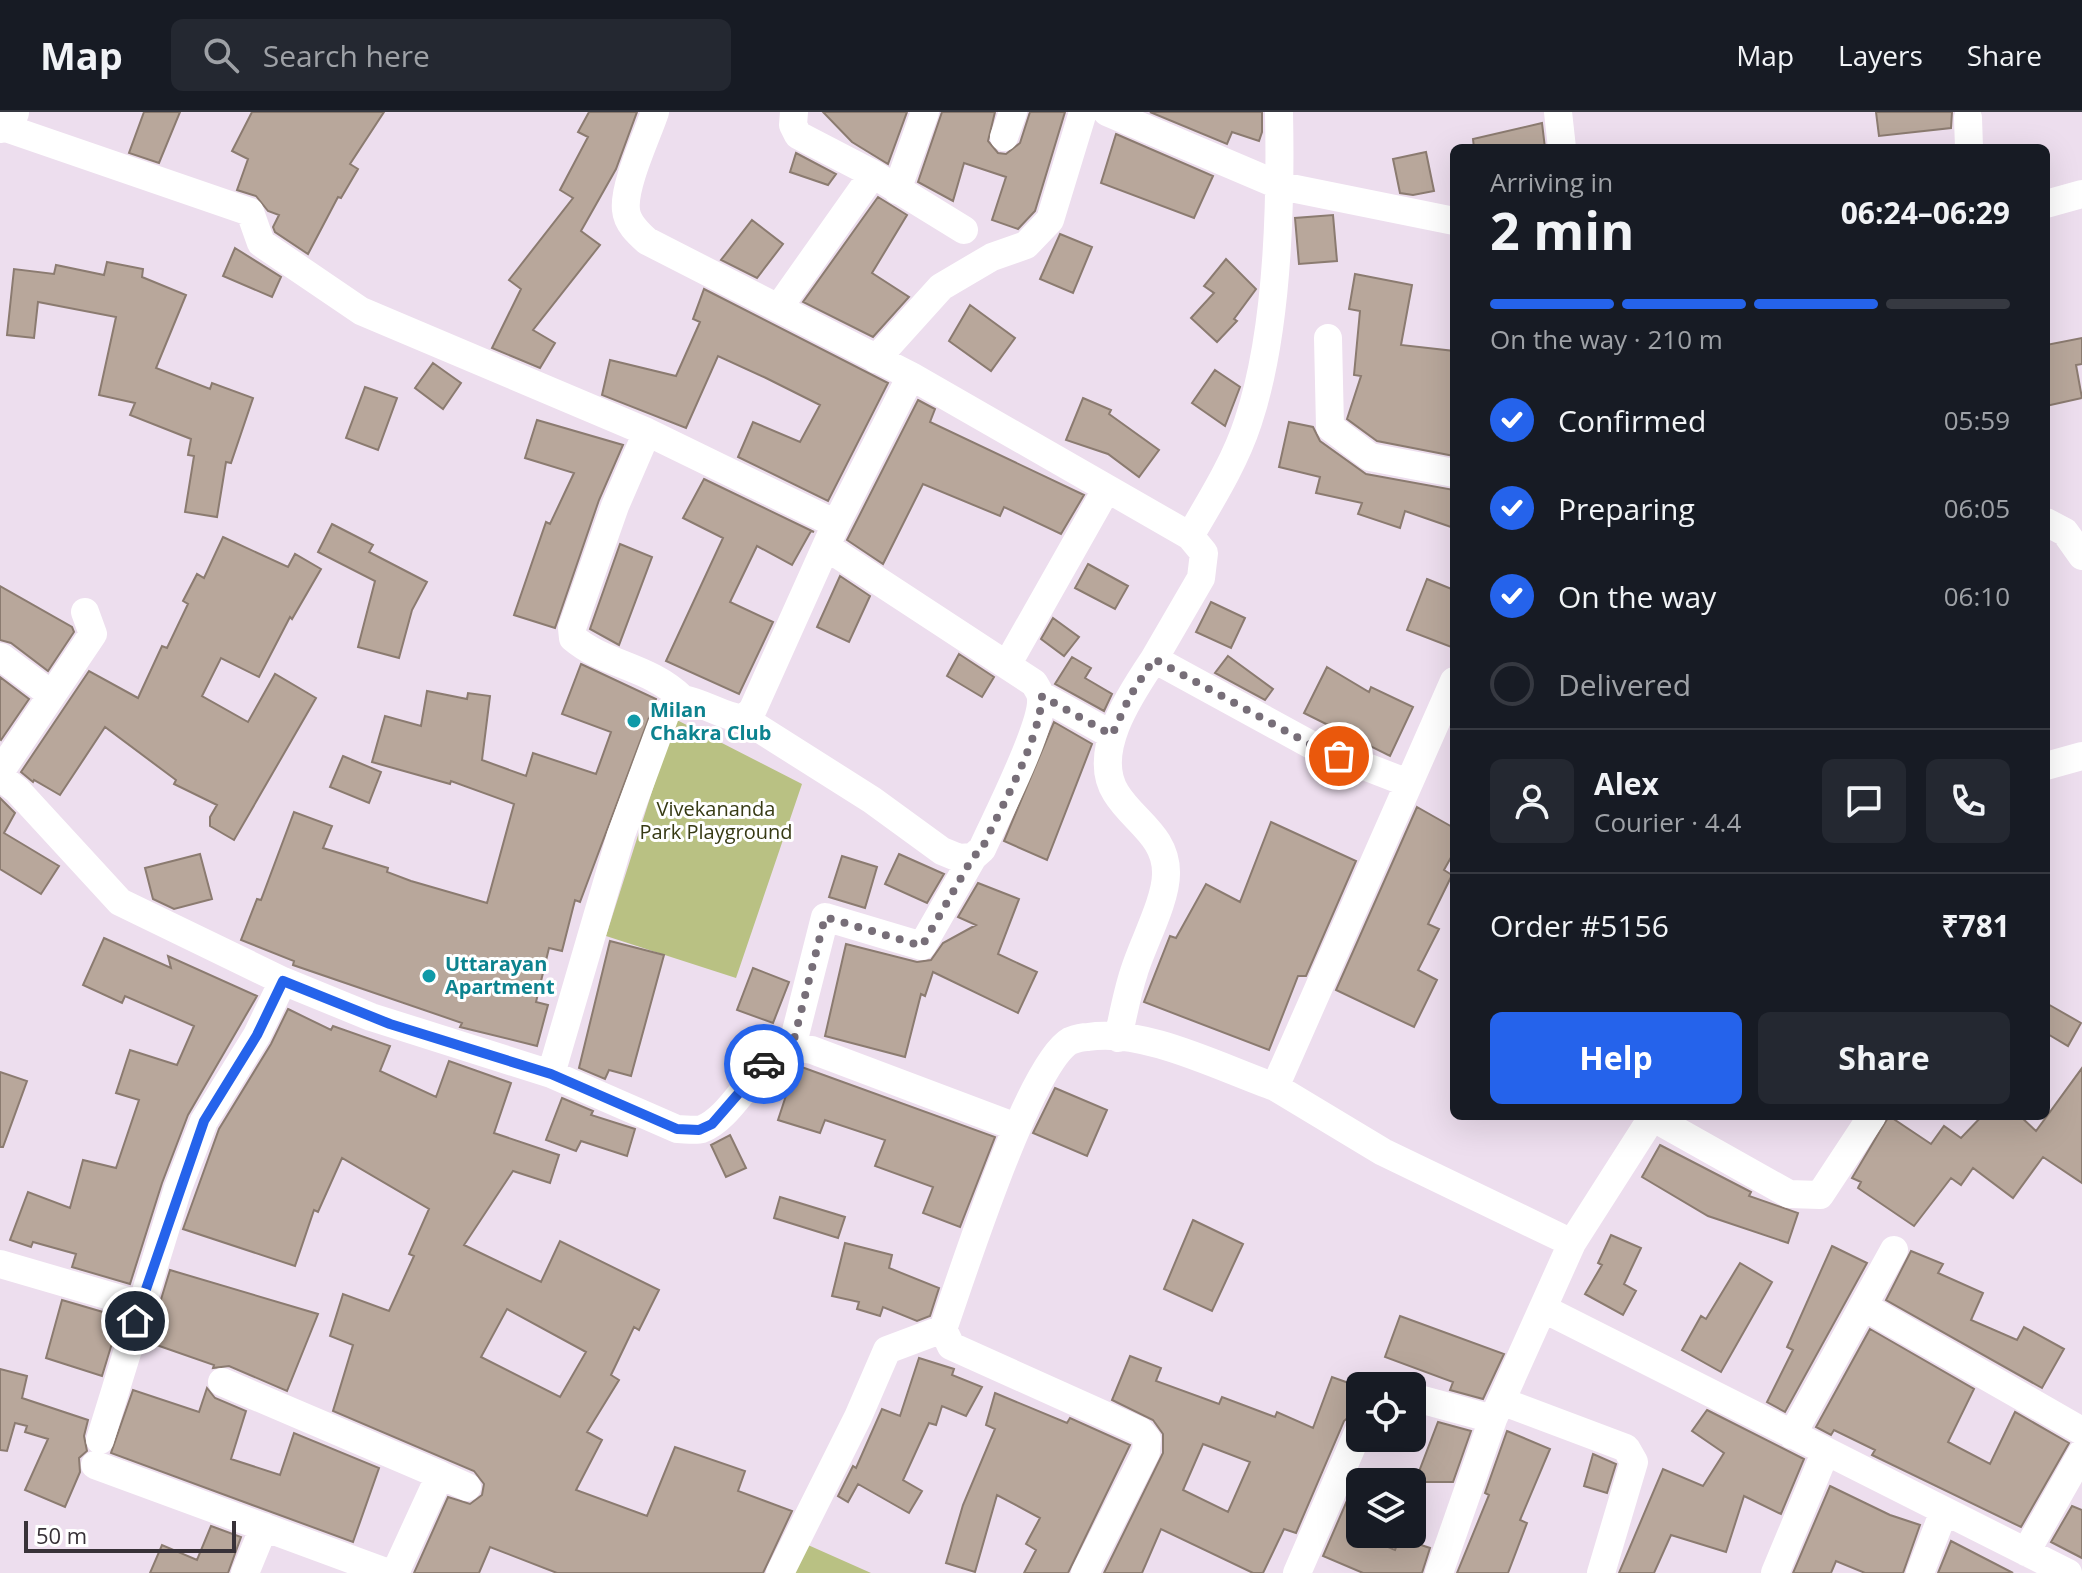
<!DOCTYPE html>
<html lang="en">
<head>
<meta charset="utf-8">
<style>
  :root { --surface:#171b24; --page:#242831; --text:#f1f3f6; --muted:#9ea1a6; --line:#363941; --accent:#2563eb }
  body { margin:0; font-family:"Open Sans",sans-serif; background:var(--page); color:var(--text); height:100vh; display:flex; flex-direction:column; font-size:30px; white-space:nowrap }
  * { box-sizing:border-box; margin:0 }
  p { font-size:26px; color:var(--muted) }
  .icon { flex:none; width:44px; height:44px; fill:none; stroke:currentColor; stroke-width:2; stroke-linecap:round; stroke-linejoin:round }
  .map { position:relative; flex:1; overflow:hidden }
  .panel { position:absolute; left:1450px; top:32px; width:600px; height:976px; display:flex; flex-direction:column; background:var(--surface); border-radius:12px; box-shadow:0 8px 32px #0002 }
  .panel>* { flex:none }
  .buttons { position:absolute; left:1346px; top:1260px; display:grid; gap:16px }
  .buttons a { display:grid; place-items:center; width:80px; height:80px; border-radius:12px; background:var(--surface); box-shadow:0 8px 32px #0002; font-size:40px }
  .scale { position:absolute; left:24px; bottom:20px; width:212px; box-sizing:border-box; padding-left:8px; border:4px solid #383238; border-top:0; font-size:22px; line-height:28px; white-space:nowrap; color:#383238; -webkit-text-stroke:6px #fff; paint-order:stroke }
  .pin { position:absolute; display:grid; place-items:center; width:68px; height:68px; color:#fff; margin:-34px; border:4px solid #fff; border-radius:50%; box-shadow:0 2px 8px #0007 }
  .courier { position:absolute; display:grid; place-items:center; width:80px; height:80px; margin:-40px; border:6px solid #2563eb; border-radius:50%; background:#fff; color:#222; box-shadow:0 2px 10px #0007 }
  .summary em { font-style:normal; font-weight:700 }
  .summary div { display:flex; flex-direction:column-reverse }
  .summary { display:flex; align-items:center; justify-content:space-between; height:136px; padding:0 40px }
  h1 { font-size:52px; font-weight:700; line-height:60px }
  .bar { display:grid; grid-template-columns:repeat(4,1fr); gap:12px 8px; align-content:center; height:96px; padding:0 40px }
  .bar i { height:10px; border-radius:6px; background:var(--line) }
  .bar .on { background:var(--accent) }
  .bar p { grid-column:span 4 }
  .line { display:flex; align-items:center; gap:20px; padding:0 40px; border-top:2px solid var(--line) }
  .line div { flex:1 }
  .round { display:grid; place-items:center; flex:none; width:84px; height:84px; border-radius:12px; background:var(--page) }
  ol { padding:0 40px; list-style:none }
  li { display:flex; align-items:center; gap:24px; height:88px }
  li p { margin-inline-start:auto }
  li .icon { padding:8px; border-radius:50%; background:var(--accent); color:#fff; stroke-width:4 }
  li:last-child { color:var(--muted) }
  li i { width:44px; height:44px; border:4px solid var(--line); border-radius:50% }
  .cta { display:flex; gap:16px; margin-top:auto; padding:16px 40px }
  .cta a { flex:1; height:92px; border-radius:12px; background:var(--accent); color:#fff; font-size:32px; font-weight:700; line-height:92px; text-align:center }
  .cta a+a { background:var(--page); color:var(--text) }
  header { display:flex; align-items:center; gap:48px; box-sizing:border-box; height:112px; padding:0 40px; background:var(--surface); border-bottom:2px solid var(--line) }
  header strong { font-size:38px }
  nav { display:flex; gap:44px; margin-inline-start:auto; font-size:28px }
  .search { width:560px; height:72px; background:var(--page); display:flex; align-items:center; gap:20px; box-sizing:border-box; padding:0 28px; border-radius:12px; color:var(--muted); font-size:30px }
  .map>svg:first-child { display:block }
  .green { fill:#b9c183 }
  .building { fill:#b8a79b; stroke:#8b7b70; stroke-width:2; fill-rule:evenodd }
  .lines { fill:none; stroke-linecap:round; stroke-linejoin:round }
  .minor { stroke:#fff; stroke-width:28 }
  .secondary { stroke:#fff; stroke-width:38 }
  .done { stroke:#776e78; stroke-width:8; stroke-dasharray:0 14.4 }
  .route { stroke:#2563eb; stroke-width:10 }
  .culture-dot { fill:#0f9aa8; stroke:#fff; stroke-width:3 }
  .labels { text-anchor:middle; stroke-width:6; stroke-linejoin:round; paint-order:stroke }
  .culture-label { font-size:20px; font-weight:bold; fill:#0d838f; stroke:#fff; text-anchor:start }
  .park-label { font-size:20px; fill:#373a14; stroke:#fff }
</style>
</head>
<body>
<header>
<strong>Map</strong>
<div class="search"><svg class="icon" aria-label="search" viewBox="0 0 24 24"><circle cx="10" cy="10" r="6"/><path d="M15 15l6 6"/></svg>Search here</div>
<nav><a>Map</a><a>Layers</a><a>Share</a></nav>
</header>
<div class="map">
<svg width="2082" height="1461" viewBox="0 0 2082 1461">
  <rect width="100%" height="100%" fill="#eddeee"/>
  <path class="green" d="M675,607L802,672L736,866L606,824Z
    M799,1429L871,1461H783Z"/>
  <path class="building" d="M144,0H180L159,51L129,41Z
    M252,0H384L350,52L358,57L341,86L338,85L308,142L275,120L273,115L279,103L268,99L256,84L237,78L248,47L232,39Z
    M589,0H637L616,57L581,119L600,133L533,218L555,231L540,256L492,236L521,177L509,168L573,86L560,78L588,25L578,20Z
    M823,0H907L888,52L852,30Z
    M942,0H995L988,29L998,41L1006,42L1020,31L1030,0H1065L1035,99L1018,117L992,108L1006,65L964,51L953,89L918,70Z
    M1150,0H1262V20L1259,29L1232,20L1227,32Z
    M1876,0H1952L1951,16L1879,24Z
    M1542,11L1545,36H1474L1473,27Z
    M1116,22L1213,64L1194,106L1101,71Z
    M1426,40L1434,79L1413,83L1400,81L1393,47Z
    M796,41L836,62L828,73L790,60Z
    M878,85L907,103L872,161L909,185L873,225L803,190Z
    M1333,103L1337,149L1299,152L1295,106Z
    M752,108L783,132L757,166L721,148Z
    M1060,122L1092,135L1073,181L1040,167Z
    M235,136L281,165L272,185L223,164Z
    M1226,147L1256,177L1234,207L1237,209L1217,230L1191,206L1214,181L1204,174Z
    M107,150L143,157L142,165L186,183L156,256L210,277L212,271L253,286L231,351L226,350L217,405L185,400L194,344L188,343L191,327L130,303L135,291L99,283L116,205L38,190L34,226L7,223L14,157L54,162L56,153L104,163Z
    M1355,162L1412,173L1401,233L1454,239V344L1377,329L1347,307L1361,264L1354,263L1360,199L1349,197Z
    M704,177L888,271L828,389L738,345L753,310L800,330L820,293L766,266L718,244L686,316L602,283L610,248L676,264L700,210L693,207Z
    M970,193L1015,226L991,259L949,229Z
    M2082,226V252L2076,253L2082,286L2046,294V233Z
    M433,251L461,271L443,297L415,276Z
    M1215,258L1240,275L1225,314L1192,291Z
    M365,275L397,286L378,338L346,326Z
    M1083,286L1111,298L1109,302L1159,338L1139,365L1108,342L1066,328Z
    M918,288L935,297L930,310L1084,383L1061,422L1004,395L1000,404L923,372L883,452L847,428Z
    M537,308L623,333L599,388L555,516L514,503L546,410L550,412L574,361L525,346Z
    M1289,310L1313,315L1320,329L1366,362L1454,378V416L1405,399L1400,416L1358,402L1362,391L1316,381L1320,365L1279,355Z
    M704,367L814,420L811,419L792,453L757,434L730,490L773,510L739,582L666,549L723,426L683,406Z
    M332,412L373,433L369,440L427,470L412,498L399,546L358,535L375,469L318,440Z
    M223,425L288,455L295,442L321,457L292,507L290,505L259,565L221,546L202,584L248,610L275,562L316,586L234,728L210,714V705L217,693L174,672L176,668L105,615L60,683L34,668L33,670L21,660L89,559L138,586L162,534L167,536L188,492L183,489L197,462L204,466Z
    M620,432L652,445L619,533L590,517Z
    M1088,452L1128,474L1115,497L1075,476Z
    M840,464L870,484L849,530L817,515Z
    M1427,467L1454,478V536L1407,518Z
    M0,474L72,515L74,520L48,559L11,531L0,528Z
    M1211,490L1245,506L1231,536L1196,520Z
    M1053,506L1079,525L1064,544L1041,527Z
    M959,542L994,565L982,585L947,564Z
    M1228,544L1273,577L1265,588L1215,561Z
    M1072,545L1091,556L1085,566L1112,582L1104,599L1055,572Z
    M581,552L656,587L580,790L575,788L562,839L549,836L536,890L548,893L537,934L460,915L462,911L293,853L294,849L241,828L257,787L261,788L294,700L332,714L323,736L388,756L387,760L411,769L487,791L514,692L451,669L450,672L372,650L385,604L421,614L427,579L467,587L468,581L490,584L482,648L526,664L533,641L596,662L611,620L562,602Z
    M1327,555L1369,580L1371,575L1413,595L1390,644L1304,601Z
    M0,565L29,587L1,628L0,627Z
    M1054,610L1092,632L1047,748L1004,729Z
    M343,644L381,660L369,691L330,675Z
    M0,686L15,701L4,721L59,754L41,782L0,757Z
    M1417,695L1454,716V740L1444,758L1452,763L1428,812L1439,817L1418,858L1437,868L1414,915L1336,878Z
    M1271,710L1356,749L1306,864H1298L1269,938L1144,890L1170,824L1176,826L1206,772L1240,790Z
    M200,742L212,787L174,797L153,787L145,756Z
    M899,742L944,762L927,791L885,772Z
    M842,744L877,755L865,796L829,785Z
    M978,771L1019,787L998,842L1037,860L1018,901L933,860L925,884L921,882L905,945L825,924L846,832L917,850L931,848L943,831L976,813L958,805Z
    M104,826L171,856L168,844L257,884L188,1003L162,1071L130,1172L72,1155L76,1142L33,1130L31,1135L10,1128L28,1080L70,1096L83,1048L116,1056L139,988L116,981L130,938L177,953L194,914L125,884L122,891L83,873Z
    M610,829L664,843L631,964L609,958L605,967L579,956Z
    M753,856L789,870L773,911L737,898Z
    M2046,891L2081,911L2068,934L2046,921Z
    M288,897L331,918L333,914L390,934L380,959L436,985L449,949L511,971L494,1021L559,1043L550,1071L513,1059L464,1133L541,1170L560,1129L659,1178L639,1218L634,1215L611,1263L619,1268L587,1320L602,1328L576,1378L647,1404L675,1335L745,1359L738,1379L792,1399L763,1461H557L490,1435L479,1461H414L448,1385L470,1392L482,1383L484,1372L474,1359L333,1299L353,1233L330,1224L343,1182L389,1199L414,1144L409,1142L429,1097L342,1046L318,1100L314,1098L295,1154L183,1117L219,1017L271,932ZM507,1197L586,1240L560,1285L481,1245Z
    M796,953L995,1025L960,1115L923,1101L933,1075L875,1054L885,1028L825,1008L820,1021L778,1008Z
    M2082,956V1071L2043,1045L2013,1086L1973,1056L1961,1073L1951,1066L1914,1114L1858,1076L1861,1070L1852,1066L1889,1004L1931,1032L1944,1014L1961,1026L1982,1004H2020L2036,1019Z
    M0,960L27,969L3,1035H0Z
    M1055,976L1107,998L1087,1044L1033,1021Z
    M562,986L593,999L591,1003L635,1017L627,1044L581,1029L576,1039L546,1028Z
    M730,1023L746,1056L726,1065L711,1033Z
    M1660,1033L1751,1080L1749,1084L1798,1101L1788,1131L1708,1104L1642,1065Z
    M780,1085L845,1105L838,1126L774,1106Z
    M1193,1108L1243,1132L1212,1199L1164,1177Z
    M1611,1123L1641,1136L1624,1172L1636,1179L1623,1203L1585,1182L1602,1153L1598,1151Z
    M845,1131L892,1143L889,1156L939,1176L930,1204L917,1209L883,1195L880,1204L857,1197L859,1190L832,1184Z
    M1832,1134L1867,1151L1785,1300L1767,1290L1793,1238L1787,1235Z
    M1911,1139L1943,1152L1938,1161L1983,1181L1971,1208L2017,1228L2024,1215L2064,1237L2042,1276L1886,1188Z
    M1740,1151L1772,1170L1721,1260L1682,1238L1701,1204L1706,1207Z
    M170,1158L318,1202L287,1279L229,1254L213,1256L214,1253L148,1230Z
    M62,1188L120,1205L102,1264L46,1246Z
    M1400,1204L1504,1242L1483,1287L1450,1278L1453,1270L1385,1245Z
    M1870,1217L1974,1277L1948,1330L1990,1352L2015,1300L2069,1331L2021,1415L1872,1343L1875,1338L1834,1318L1831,1323L1816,1315Z
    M1130,1244L1161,1256L1156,1269L1219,1292L1222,1285L1275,1305L1277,1300L1313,1316L1332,1265L1360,1275L1353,1301L1344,1309L1296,1421L1284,1417L1263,1461H1253L1161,1417L1142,1461H1104L1163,1341V1322L1153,1308L1112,1288ZM1203,1332L1250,1350L1228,1400L1183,1378Z
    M919,1246L954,1257L952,1263L982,1275L966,1304L942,1294L936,1313L929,1311L903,1368L922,1379L909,1401L858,1372L848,1390L838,1384L853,1354L856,1356L882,1297L900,1304Z
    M0,1257L27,1264L22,1286L88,1308L84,1324L87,1339L79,1346L80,1360L65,1395L25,1378L48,1327L25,1320L27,1314L15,1311L7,1339L0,1338Z
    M207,1276L215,1286L246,1299L231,1347L280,1363L294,1321L379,1356L353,1430L111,1341L133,1278L199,1300Z
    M995,1281L1067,1311L1070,1306L1130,1333L1068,1461H1024L1036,1438L1026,1432L1040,1406L997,1383L975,1460L946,1451L963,1393L995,1317L986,1313Z
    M1707,1298L1804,1347L1781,1402L1744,1384L1726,1440L1671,1423L1654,1461H1619L1663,1357L1703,1374L1724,1341L1692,1319Z
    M1438,1310L1471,1319L1453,1370H1415Z
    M1507,1319L1550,1337L1520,1408L1527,1411L1508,1461H1457L1489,1383L1485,1381Z
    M1593,1342L1616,1352L1607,1381L1584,1374Z
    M1359,1361L1360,1423L1395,1438L1400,1426L1430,1436L1422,1461H1363L1323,1444Z
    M1830,1374L1890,1403L1920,1413L1903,1461H1865L1836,1449L1831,1461H1793Z
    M2072,1394L2082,1398V1446L2051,1430Z
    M211,1414L241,1425L228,1461H150L162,1433L197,1448Z
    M1951,1429L2013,1461H1938Z"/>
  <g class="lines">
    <path class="minor" d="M655,0C647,24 623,74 626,98C627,111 638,121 647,129L911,264L1190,424L1204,441L1201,466L1154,547L1315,635L1408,671
      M794,0L793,13L798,23L873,62L964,118
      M1107,0L1281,74L1454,109
      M1558,0L1562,36
      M1968,6L1969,36
      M0,14L250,100L261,131L361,199L647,320L836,412
      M1004,25L1013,0
      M897,78L925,0
      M2046,92L2082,82
      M779,195L873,62
      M1328,226L1330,315L1370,345L1454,361
      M876,247L941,175L992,145L1026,133L1050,108L1083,0
      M647,320L615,394L572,516L573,526C606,554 648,553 683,587
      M2046,410L2065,420L2082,444
      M1190,424C1211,388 1235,350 1248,310C1278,220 1281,94 1279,0
      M1,545L52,583
      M1007,553L1106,378
      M1454,569L1275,975L1383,1040L1572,1131
      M1042,584L1112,623
      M744,607L872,688L942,739L959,746L973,745L982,737C995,708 1043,615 1041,587C1041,581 1037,576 1034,571L828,436
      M2046,654L2082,644
      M0,660L93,522L85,500
      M0,665L17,678L120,790L283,869L371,905L551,962L621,723L666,601L683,587C705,591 723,605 744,607L753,597L836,412L911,264
      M1118,926C1123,904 1127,881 1134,860C1142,833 1166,789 1166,762C1167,724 1133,709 1116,681C1090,640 1132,580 1154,547
      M792,935L825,805L922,834L973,745
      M551,962L677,1017C685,1017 695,1019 702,1017C734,1005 753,951 792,935L812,938L1016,1015
      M1652,1005L1789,1082L1820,1083L1872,1004
      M0,1152L141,1193
      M1863,1194L2082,1319
      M1544,1197L2068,1461
      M222,1270L440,1363L395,1461
      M1412,1285L1493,1307L1572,1131L1653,1004
      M1501,1289L1626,1336L1634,1350L1601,1461
      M1792,1323L1894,1138
      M100,1328L178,1076L204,1009L257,923L283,869
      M95,1353L388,1461
      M440,1363L467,1375
      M2026,1440L2082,1341
      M245,1461L264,1415
      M780,1461L858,1305L887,1238L943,1217
      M1085,1461L1146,1340L1147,1327L1140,1319L951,1234L943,1217C962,1164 1029,952 1070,929C1075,927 1083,925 1088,925C1144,916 1221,956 1275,975
      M1297,1461L1360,1316
      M1439,1461L1493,1307
      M1775,1461L1820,1353
      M1920,1461L1944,1399"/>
    <path class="secondary" d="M0,12L10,0"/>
  </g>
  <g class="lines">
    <path class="done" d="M764,952L792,935L825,805L922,834L973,745L982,737C1001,694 1039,631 1042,584L1112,623L1130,584L1154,547L1315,635L1339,644"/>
    <path class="route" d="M135,1209L204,1009L257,923L283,869L390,912L551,962L677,1017L699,1018L712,1012L764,952"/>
  </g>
  <g class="culture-dot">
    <circle cx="634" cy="609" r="8"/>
    <circle cx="429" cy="864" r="8"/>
  </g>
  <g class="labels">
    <g class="culture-label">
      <text x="650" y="605">Milan<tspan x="650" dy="23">Chakra Club</tspan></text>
      <text x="445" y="859">Uttarayan<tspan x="445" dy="23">Apartment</tspan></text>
    </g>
    <g class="park-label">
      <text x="716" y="704">Vivekananda<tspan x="716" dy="23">Park Playground</tspan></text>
    </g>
  </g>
</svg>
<div class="buttons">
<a><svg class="icon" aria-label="locate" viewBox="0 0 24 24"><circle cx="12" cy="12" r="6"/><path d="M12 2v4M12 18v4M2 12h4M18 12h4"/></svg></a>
<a><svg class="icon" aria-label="layers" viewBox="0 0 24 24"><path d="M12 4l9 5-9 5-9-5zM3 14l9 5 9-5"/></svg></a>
</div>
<div class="scale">50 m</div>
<div class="pin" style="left:1339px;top:644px;background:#ea580c"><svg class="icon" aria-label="bag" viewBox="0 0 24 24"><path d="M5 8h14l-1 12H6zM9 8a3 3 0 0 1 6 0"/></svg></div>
<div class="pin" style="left:135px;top:1209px;background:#1f2937"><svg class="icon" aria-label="home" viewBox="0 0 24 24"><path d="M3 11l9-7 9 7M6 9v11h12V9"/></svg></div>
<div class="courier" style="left:764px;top:952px"><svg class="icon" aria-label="car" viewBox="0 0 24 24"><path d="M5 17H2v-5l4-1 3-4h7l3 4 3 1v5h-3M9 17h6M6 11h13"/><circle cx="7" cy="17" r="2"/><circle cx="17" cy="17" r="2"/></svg></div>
<section class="panel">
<div class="summary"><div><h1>2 min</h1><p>Arriving in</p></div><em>06:24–06:29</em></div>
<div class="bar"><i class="on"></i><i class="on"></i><i class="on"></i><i></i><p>On the way · 210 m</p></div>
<ol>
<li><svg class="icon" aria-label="check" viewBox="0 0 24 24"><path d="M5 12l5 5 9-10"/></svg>Confirmed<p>05:59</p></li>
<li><svg class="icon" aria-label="check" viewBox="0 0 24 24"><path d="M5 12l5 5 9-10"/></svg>Preparing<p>06:05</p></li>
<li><svg class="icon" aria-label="check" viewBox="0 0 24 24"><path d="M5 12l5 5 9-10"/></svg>On the way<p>06:10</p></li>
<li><i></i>Delivered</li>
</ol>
<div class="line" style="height:144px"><a class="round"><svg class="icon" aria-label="person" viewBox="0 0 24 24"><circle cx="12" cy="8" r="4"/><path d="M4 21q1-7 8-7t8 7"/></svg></a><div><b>Alex</b><p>Courier · 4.4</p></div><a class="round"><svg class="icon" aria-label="chat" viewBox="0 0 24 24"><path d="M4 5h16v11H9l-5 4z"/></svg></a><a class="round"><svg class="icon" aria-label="phone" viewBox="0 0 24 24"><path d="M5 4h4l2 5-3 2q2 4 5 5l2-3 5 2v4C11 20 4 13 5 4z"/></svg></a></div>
<div class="line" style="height:104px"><div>Order #5156</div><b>₹781</b></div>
<div class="cta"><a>Help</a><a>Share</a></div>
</section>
</div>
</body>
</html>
